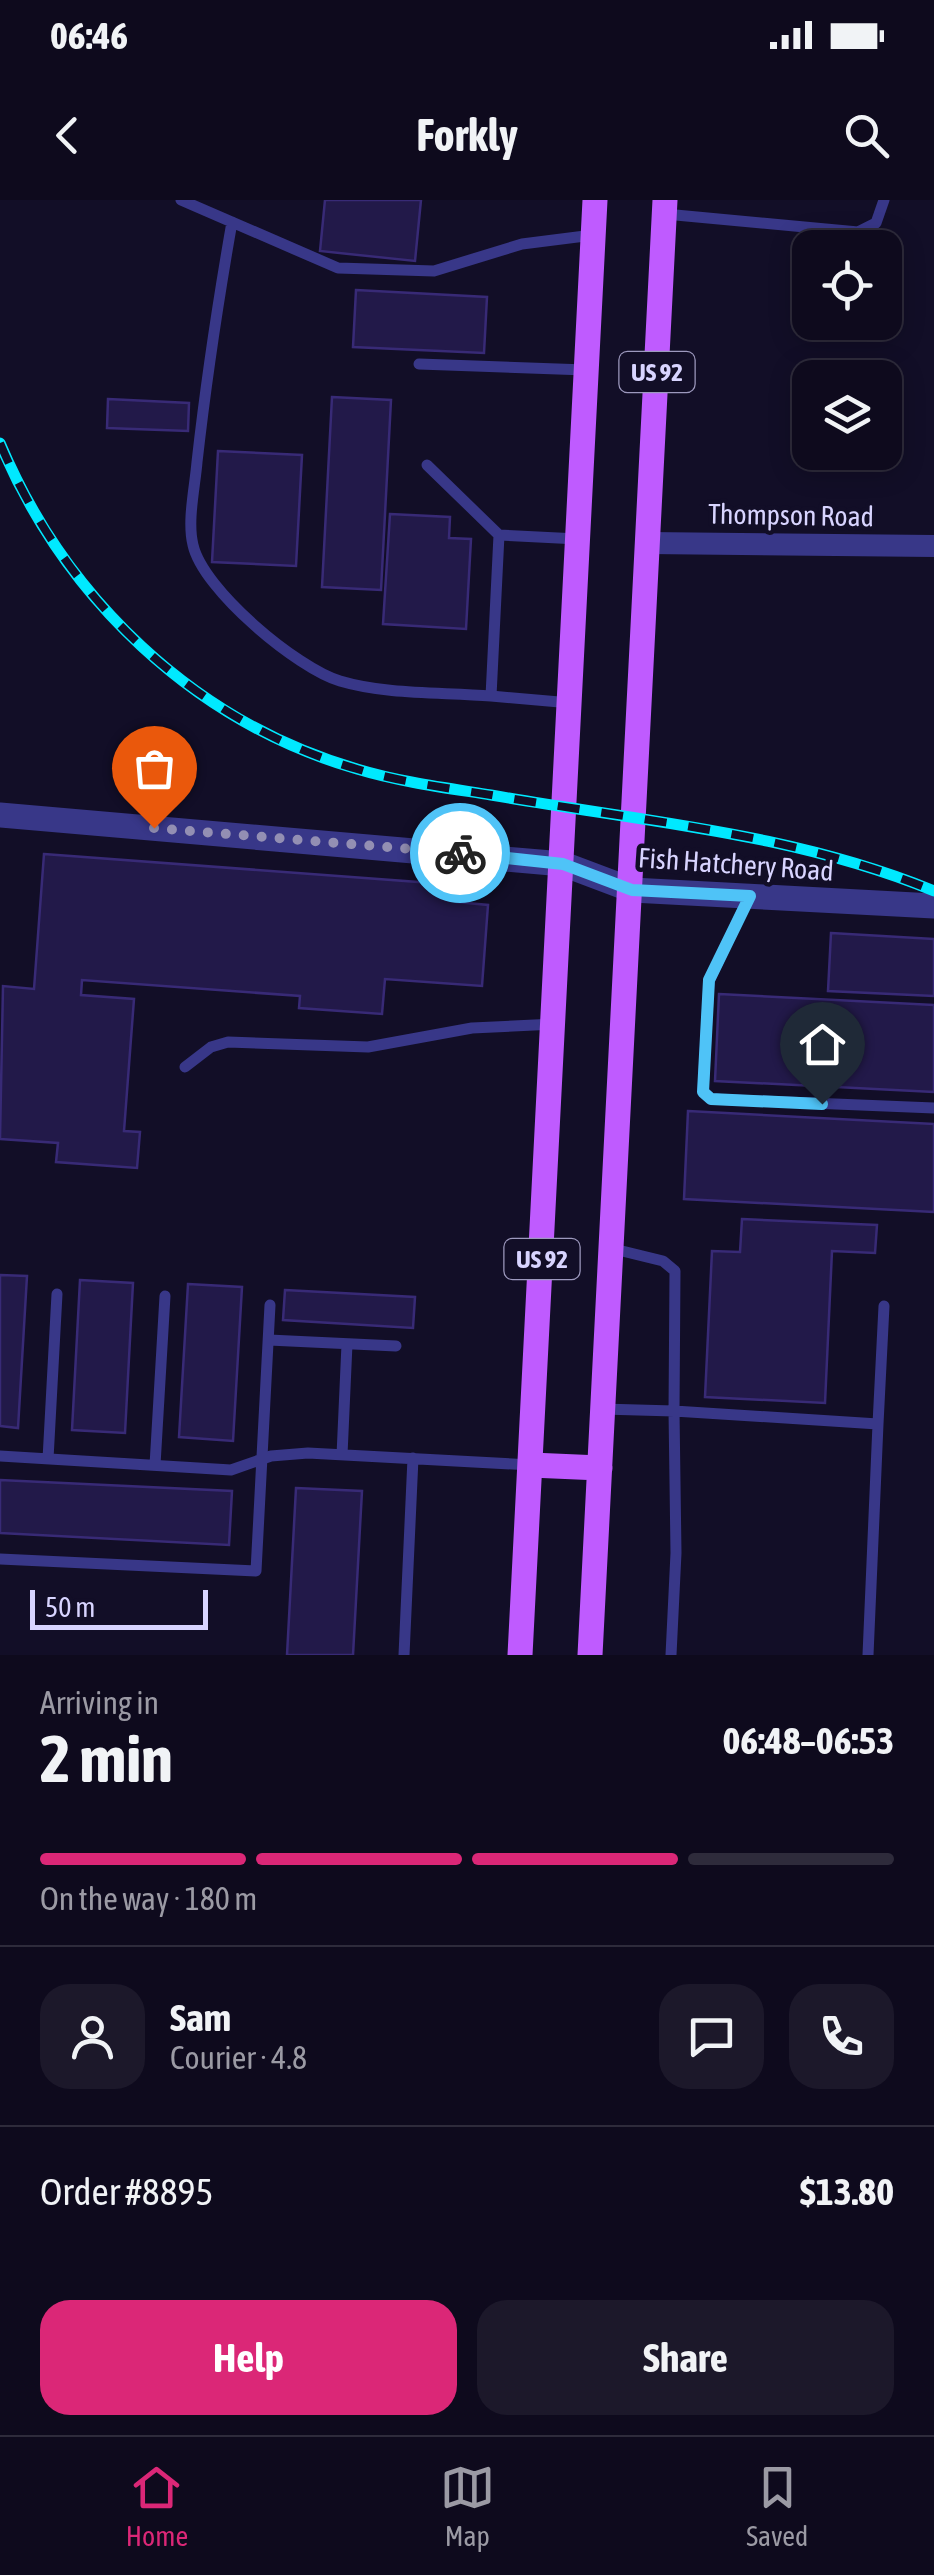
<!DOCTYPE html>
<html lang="en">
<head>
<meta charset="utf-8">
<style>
  :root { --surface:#0e0a1d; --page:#1c182a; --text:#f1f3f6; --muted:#9b9aa4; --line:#2e2b3b; --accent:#db2777 }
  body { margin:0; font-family:"Asap Condensed",sans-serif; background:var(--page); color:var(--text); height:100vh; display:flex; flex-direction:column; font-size:38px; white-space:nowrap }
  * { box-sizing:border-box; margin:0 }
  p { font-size:32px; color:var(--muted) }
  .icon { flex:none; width:55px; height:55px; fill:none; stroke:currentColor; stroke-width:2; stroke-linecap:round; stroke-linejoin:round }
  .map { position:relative; height:1455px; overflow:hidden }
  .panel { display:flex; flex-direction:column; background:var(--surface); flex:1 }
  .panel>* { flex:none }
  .fabs { position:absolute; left:792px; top:30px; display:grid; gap:20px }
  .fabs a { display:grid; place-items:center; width:110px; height:110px; border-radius:20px; background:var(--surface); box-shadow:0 5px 25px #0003,0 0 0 2px var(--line); font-size:50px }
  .scale { position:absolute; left:30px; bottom:25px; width:178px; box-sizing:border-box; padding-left:10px; border:5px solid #d8d4ff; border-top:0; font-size:28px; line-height:35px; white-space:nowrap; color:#d8d4ff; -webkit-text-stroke:8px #120e27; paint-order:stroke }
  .pin { position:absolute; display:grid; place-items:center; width:85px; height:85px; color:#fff; margin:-102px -42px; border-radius:50% 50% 50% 0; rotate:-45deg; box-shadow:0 0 10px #0007 }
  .pin .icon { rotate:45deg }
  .courier { position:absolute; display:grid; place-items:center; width:100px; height:100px; margin:-50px; border:8px solid #4fc3f7; border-radius:50%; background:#fff; color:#222; box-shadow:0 2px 12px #0007 }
  .headline em { font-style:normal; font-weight:700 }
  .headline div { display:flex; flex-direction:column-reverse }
  .headline { display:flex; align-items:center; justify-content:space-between; height:170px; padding:0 40px }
  h1 { font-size:65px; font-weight:700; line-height:75px }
  .bar { display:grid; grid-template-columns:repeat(4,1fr); gap:15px 10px; align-content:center; height:120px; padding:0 40px }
  .bar i { height:12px; border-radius:8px; background:var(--line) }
  .bar .current { background:var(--accent) }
  .bar p { grid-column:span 4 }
  .line { display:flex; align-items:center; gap:25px; padding:0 40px; border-top:2px solid var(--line) }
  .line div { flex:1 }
  .round { display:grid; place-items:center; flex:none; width:105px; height:105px; border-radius:30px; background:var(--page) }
  .cta { display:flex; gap:20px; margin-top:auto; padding:20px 40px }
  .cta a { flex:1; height:115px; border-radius:30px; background:var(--accent); color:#fff; font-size:40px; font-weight:700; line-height:115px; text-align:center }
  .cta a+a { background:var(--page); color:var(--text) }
  .status { display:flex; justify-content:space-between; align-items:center; height:70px; padding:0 50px; background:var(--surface); direction:ltr }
  .status svg { height:28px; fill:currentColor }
  header { display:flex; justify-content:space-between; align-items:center; height:130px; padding:0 40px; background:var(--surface); font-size:45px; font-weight:700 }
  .menu { display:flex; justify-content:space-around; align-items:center; height:140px; border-top:2px solid var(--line); background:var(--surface); font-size:28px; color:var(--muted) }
  .menu a { display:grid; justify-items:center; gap:5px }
  .menu .current { color:var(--accent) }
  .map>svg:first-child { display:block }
  .building { fill:#221949; stroke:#382a76; stroke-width:2.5 }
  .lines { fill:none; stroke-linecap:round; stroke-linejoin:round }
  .service { stroke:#383788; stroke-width:11 }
  .minor { stroke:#383788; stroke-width:22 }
  .tertiary { stroke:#383788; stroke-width:25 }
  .primary { stroke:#bf5bff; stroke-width:25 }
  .rail-casing { stroke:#00e9ff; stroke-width:11 }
  .rail { stroke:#120e27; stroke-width:8; stroke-dasharray:22; stroke-linecap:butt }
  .done { stroke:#938fb3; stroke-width:10; stroke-dasharray:0 18 }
  .route { stroke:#4fc3f7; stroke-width:12 }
  .labels { text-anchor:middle; stroke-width:9; stroke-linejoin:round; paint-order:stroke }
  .shield { fill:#120e27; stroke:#9d99be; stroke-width:2.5 }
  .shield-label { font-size:25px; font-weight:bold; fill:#d8d4ff }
  .street-label { font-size:28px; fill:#d8d4ff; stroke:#120e27 }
</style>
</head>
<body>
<div class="status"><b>06:46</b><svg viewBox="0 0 49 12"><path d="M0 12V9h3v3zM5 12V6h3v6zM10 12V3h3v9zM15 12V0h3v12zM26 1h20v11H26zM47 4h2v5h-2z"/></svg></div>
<header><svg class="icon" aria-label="back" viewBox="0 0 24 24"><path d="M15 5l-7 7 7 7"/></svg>Forkly<svg class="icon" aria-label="search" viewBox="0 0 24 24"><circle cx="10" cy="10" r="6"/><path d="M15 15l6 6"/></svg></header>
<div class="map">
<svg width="934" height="1455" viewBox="0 0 934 1455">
  <rect width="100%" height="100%" fill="#120e27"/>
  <path class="building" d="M325,0H421L415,61L320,51Z
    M356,90L487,97L484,153L353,147Z
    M332,197L391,200L381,390L322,387Z
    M108,199L189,203L188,231L107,228Z
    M218,251L302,255L296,366L212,362Z
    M390,314L450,317L449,338L471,339L466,429L383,424Z
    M44,654L458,685L457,702L488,705L482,786L385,779L382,814L299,808L300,796L82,780L81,795L134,799L124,931L140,932L137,968L56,962L58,943L0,939L3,786L34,789Z
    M831,733L934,739V796L828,791Z
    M719,794L934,805V892L715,881Z
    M688,911L934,924V1012L684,999Z
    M742,1019L877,1025L875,1053L832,1051L825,1203L705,1197L712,1051L740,1052Z
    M0,1075L27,1076L18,1228L0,1226Z
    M80,1080L133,1083L125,1233L72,1230Z
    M188,1084L242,1087L233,1241L179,1237Z
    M285,1090L415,1097L413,1128L283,1120Z
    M0,1280L232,1291L229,1345L0,1333Z
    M296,1288L362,1291L353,1455H287Z"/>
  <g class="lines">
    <path class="service" d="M181,0L338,68L434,71L522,44L593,35
      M665,14L858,32L876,23L884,0
      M232,22C218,102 206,182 197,262C195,287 187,321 193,345C203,390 297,468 340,481C387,495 442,492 491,496
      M419,164L586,170
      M427,265L499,335
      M571,503L491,496L499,335L578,339
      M750,695L709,781L703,891L711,899L934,908
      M185,867L211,847L228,842L368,847L472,828L555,824
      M269,1140L396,1146
      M602,1209L674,1211L675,1071L663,1061L614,1049
      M878,1224L884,1106
      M342,1255L347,1144
      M0,1256L231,1270L271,1256L308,1253L531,1265
      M48,1259L57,1094
      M155,1265L165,1096
      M0,1359L256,1371L270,1105
      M404,1455L413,1258
      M671,1455L676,1353L674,1211L878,1224L868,1455"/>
    <path class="minor" d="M648,343L934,346"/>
    <path class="tertiary" d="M0,615L563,664L632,690L934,706"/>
    <path class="primary" d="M531,1265L600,1268
      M520,1455L595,0
      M590,1455L665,0"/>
    <defs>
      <path id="rail" d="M0,243C65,398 194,522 357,569C400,582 447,588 491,595C639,621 794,633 934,691"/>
    </defs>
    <use href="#rail" class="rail-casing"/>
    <use href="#rail" class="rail"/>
  </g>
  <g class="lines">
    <path class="done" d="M154,628L460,653"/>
    <path class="route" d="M460,653L563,664L632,690L750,696L709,780L703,892L711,899L822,904"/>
  </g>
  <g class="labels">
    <g class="shield">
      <rect x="619.5" y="152" width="75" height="40" rx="8"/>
      <rect x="504.5" y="1039" width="75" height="40" rx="8"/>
    </g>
    <g class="shield-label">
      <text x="657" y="181">US 92</text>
      <text x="542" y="1068">US 92</text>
    </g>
    <g class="street-label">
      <text transform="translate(791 315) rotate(1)" y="10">Thompson Road</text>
      <text transform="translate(736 664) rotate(4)" y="10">Fish Hatchery Road</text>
    </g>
  </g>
</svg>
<div class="fabs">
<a><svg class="icon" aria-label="locate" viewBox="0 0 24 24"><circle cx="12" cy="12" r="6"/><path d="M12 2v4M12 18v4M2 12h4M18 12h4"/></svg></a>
<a><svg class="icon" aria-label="layers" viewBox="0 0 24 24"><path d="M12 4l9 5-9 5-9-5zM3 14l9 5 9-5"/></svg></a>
</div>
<div class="scale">50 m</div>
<div class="pin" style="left:154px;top:628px;background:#ea580c"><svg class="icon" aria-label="bag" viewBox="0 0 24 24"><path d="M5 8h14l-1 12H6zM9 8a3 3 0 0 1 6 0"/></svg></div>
<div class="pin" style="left:822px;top:904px;background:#1f2937"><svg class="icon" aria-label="home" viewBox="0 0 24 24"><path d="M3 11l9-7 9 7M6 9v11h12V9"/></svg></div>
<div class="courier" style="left:460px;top:653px"><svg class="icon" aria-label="bike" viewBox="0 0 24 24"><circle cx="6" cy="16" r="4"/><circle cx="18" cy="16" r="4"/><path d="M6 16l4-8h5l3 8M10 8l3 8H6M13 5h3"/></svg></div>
</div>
<section class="panel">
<div class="headline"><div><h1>2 min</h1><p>Arriving in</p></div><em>06:48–06:53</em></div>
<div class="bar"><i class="current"></i><i class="current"></i><i class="current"></i><i></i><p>On the way · 180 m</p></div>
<div class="line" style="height:180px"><a class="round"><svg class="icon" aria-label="person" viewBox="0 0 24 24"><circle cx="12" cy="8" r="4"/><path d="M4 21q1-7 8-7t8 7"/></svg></a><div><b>Sam</b><p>Courier · 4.8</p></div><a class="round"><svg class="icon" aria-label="chat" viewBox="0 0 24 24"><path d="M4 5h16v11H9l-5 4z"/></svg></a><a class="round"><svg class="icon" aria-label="phone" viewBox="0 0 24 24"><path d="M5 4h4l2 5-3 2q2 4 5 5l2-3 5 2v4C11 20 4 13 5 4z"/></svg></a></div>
<div class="line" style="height:130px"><div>Order #8895</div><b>$13.80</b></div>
<div class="cta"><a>Help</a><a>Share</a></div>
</section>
<nav class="menu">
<a class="current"><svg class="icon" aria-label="home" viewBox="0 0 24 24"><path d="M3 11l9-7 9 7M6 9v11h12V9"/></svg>Home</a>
<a><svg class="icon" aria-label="map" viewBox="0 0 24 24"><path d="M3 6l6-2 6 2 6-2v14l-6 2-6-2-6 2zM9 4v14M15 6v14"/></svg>Map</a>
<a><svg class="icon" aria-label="saved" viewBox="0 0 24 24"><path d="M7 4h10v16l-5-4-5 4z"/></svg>Saved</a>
</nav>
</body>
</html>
